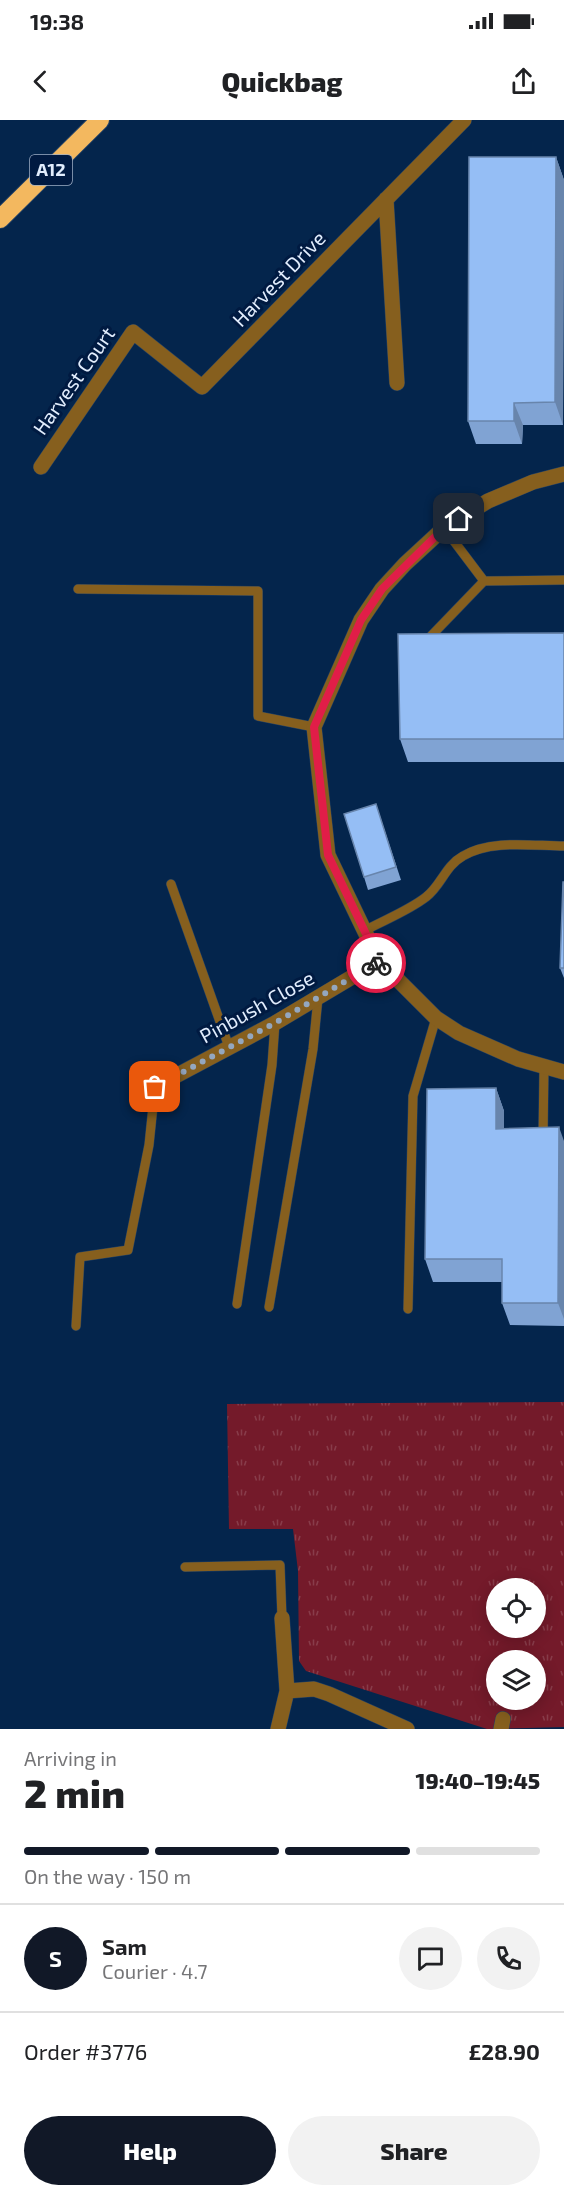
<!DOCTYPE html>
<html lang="en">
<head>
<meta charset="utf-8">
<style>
  :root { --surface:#fff; --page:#f2f2f2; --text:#202124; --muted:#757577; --line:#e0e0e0; --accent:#111827 }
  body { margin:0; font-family:"Exo 2",sans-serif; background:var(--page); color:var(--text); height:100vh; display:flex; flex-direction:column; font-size:22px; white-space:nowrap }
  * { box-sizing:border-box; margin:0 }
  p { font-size:20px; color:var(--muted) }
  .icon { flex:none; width:33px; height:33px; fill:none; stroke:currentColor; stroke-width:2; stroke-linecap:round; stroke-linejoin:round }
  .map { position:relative; height:1609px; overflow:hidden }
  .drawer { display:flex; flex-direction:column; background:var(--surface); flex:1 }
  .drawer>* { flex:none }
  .buttons { position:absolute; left:486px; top:1458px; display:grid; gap:12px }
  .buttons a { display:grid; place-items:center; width:60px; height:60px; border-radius:50%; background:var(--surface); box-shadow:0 3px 15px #0003; font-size:30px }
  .pin { position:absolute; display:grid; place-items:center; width:51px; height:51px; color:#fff; margin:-26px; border-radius:12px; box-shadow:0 3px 9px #0006 }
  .courier { position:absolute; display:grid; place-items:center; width:60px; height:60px; margin:-30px; border:4px solid #e11d48; border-radius:50%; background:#fff; color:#222; box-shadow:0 2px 8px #0007 }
  .headline em { font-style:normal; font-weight:800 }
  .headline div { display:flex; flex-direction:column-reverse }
  .headline { display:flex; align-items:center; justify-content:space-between; height:102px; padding:0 24px }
  h1 { font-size:39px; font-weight:800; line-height:45px }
  .bar { display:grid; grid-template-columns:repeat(4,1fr); gap:9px 6px; align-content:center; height:72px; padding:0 24px }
  .bar i { height:8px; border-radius:4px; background:var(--line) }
  .bar .on { background:var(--accent) }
  .bar p { grid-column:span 4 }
  .line { display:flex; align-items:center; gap:15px; padding:0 24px; border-top:2px solid var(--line) }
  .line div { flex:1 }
  .round { display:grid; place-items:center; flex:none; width:63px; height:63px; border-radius:32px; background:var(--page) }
  .action { display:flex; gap:12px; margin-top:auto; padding:12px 24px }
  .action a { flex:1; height:69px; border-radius:36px; background:var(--accent); color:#fff; font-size:24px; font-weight:800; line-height:69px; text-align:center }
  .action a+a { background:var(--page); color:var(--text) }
  .status { display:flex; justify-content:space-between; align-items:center; height:42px; padding:0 30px; background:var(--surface); direction:ltr }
  .status svg { height:16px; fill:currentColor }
  header { display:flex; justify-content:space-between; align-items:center; height:78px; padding:0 24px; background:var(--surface); font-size:27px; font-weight:800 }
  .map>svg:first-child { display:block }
  .park { fill:url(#park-tufts); fill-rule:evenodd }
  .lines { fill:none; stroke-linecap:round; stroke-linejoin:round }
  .lane-casing { stroke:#234165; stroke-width:10 }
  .street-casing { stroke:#234165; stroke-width:16 }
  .highway-casing { stroke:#234165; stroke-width:20 }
  .lane { stroke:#865f1e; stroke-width:9 }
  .street { stroke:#865f1e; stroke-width:15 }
  .highway { stroke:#f3b85f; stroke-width:18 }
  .wall { fill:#80a3d3 }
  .shaded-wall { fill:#6885ac }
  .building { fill:#95bef5; stroke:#6885ac; stroke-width:1.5 }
  .done { stroke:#94a7bf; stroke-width:6; stroke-dasharray:0 10.8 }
  .route { stroke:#e11d48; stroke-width:8 }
  .labels { text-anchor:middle; stroke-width:6; stroke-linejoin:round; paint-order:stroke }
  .shield { fill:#001a41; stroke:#9eaec5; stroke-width:1.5 }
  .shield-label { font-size:18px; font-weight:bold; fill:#e1edfd }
  .street-label { font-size:20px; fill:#e1edfd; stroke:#001a41 }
</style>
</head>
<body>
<div class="status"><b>19:38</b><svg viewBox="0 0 49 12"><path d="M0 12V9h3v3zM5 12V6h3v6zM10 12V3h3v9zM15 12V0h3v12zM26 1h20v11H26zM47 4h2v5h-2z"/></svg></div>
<header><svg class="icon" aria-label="back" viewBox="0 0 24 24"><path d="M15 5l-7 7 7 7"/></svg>Quickbag<svg class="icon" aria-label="share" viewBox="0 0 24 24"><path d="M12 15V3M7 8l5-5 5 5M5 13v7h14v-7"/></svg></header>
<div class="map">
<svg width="564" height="1609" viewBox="0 0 564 1609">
  <defs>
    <pattern id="park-tufts" width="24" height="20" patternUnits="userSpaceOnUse" patternTransform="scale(1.5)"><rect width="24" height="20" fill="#741a2a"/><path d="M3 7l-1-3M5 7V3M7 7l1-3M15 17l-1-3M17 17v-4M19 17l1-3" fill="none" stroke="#883c4a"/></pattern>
  </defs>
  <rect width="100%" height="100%" fill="#04254c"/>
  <path class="park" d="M564,1282V1607L487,1609L306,1551L299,1541L298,1451L293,1409H229L227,1284ZM496,1468H536V1508H496ZM496,1540H536V1580H496Z"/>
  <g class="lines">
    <defs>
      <path id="lane" d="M444,408L484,461L564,460
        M78,469L258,471V596L314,607
        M431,516L484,461
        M171,764L229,927
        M364,811C384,800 408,791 426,777C441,766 445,746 463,736C491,719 533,726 564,726
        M543,1019L544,947
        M237,1184L272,945L275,903
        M269,1187L313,929L318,878
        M408,1189L413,976L436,898
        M76,1206L80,1137L128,1130L149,1025L155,967
        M185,1447L280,1445L282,1498"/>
      <path id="street" d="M386,79L397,263
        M41,347L133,212L202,267L464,0
        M564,354L533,362L488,381L444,408L405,444L382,469L361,500L314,607L328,735L379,841L436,898L459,913L518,939L564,952
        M155,967L275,903L379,841
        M287,1571L314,1569L329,1574L407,1609
        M278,1609L287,1571L282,1498
        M501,1609L503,1599"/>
      <path id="highway" d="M0,99L100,0"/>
    </defs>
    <use href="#lane" class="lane-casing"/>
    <use href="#street" class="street-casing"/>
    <use href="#highway" class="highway-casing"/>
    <use href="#lane" class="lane"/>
    <use href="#street" class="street"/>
    <use href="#highway" class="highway"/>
  </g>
  <path class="wall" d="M556,37L564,60L563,305H523L522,324H476L468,301Z
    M564,513V642H408L400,619Z
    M376,684L401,760L368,770L364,757Z
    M564,762V858L560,848Z
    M496,968L504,991V1009L564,1021V1206L510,1205L502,1183V1162H433L425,1139Z"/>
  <path class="shaded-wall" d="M556,37L564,60L563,305L555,282Z
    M514,283L523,305L522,324L514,301Z
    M496,968L504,991V1032L496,1009Z
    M559,1007L564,1021V1199L558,1183Z"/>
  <path class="building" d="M469,37H556L555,282L514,283V301H468Z
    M564,513V619H400L398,514Z
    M376,684L396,747L364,757L344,694Z
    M563,762H564V848H560Z
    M496,968V1009L559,1007L558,1183H502V1139H425L427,969Z"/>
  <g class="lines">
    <path class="done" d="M155,967L275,903L376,843"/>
    <path class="route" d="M376,843L379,841L328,735L314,607L361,500L382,469L444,408L459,399"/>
  </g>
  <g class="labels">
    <rect class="shield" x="30" y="35" width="42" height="30" rx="4.5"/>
    <g class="shield-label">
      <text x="51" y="56">A12</text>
    </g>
    <g class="street-label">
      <text transform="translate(279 159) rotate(-46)" y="7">Harvest Drive</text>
      <text transform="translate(74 261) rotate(-55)" y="7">Harvest Court</text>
      <text transform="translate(257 887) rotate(-29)" y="7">Pinbush Close</text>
    </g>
  </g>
</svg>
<div class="buttons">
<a><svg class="icon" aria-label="locate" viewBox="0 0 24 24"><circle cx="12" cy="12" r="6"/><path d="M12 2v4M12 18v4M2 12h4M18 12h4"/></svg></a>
<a><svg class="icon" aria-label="layers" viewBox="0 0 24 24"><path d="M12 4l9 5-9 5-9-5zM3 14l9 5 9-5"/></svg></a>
</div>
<div class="pin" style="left:155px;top:967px;background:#ea580c"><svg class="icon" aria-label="bag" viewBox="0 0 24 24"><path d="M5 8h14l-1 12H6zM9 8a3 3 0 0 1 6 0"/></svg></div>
<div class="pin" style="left:459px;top:399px;background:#1f2937"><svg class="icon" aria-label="home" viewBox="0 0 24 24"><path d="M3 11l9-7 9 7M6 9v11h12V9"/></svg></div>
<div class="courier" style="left:376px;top:843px"><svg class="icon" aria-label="bike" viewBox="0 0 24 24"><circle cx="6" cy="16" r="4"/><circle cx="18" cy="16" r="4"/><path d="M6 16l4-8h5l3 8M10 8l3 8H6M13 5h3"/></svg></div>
</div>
<section class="drawer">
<div class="headline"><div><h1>2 min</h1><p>Arriving in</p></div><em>19:40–19:45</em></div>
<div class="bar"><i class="on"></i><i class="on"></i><i class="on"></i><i></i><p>On the way · 150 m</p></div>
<div class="line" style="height:108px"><b class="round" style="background:var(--accent);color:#fff">S</b><div><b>Sam</b><p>Courier · 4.7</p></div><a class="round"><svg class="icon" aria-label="chat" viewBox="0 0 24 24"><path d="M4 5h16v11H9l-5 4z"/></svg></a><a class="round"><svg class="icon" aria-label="phone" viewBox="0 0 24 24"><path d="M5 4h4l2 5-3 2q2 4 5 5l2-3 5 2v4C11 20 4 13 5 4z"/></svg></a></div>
<div class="line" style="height:78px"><div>Order #3776</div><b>£28.90</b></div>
<div class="action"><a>Help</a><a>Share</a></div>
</section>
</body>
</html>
